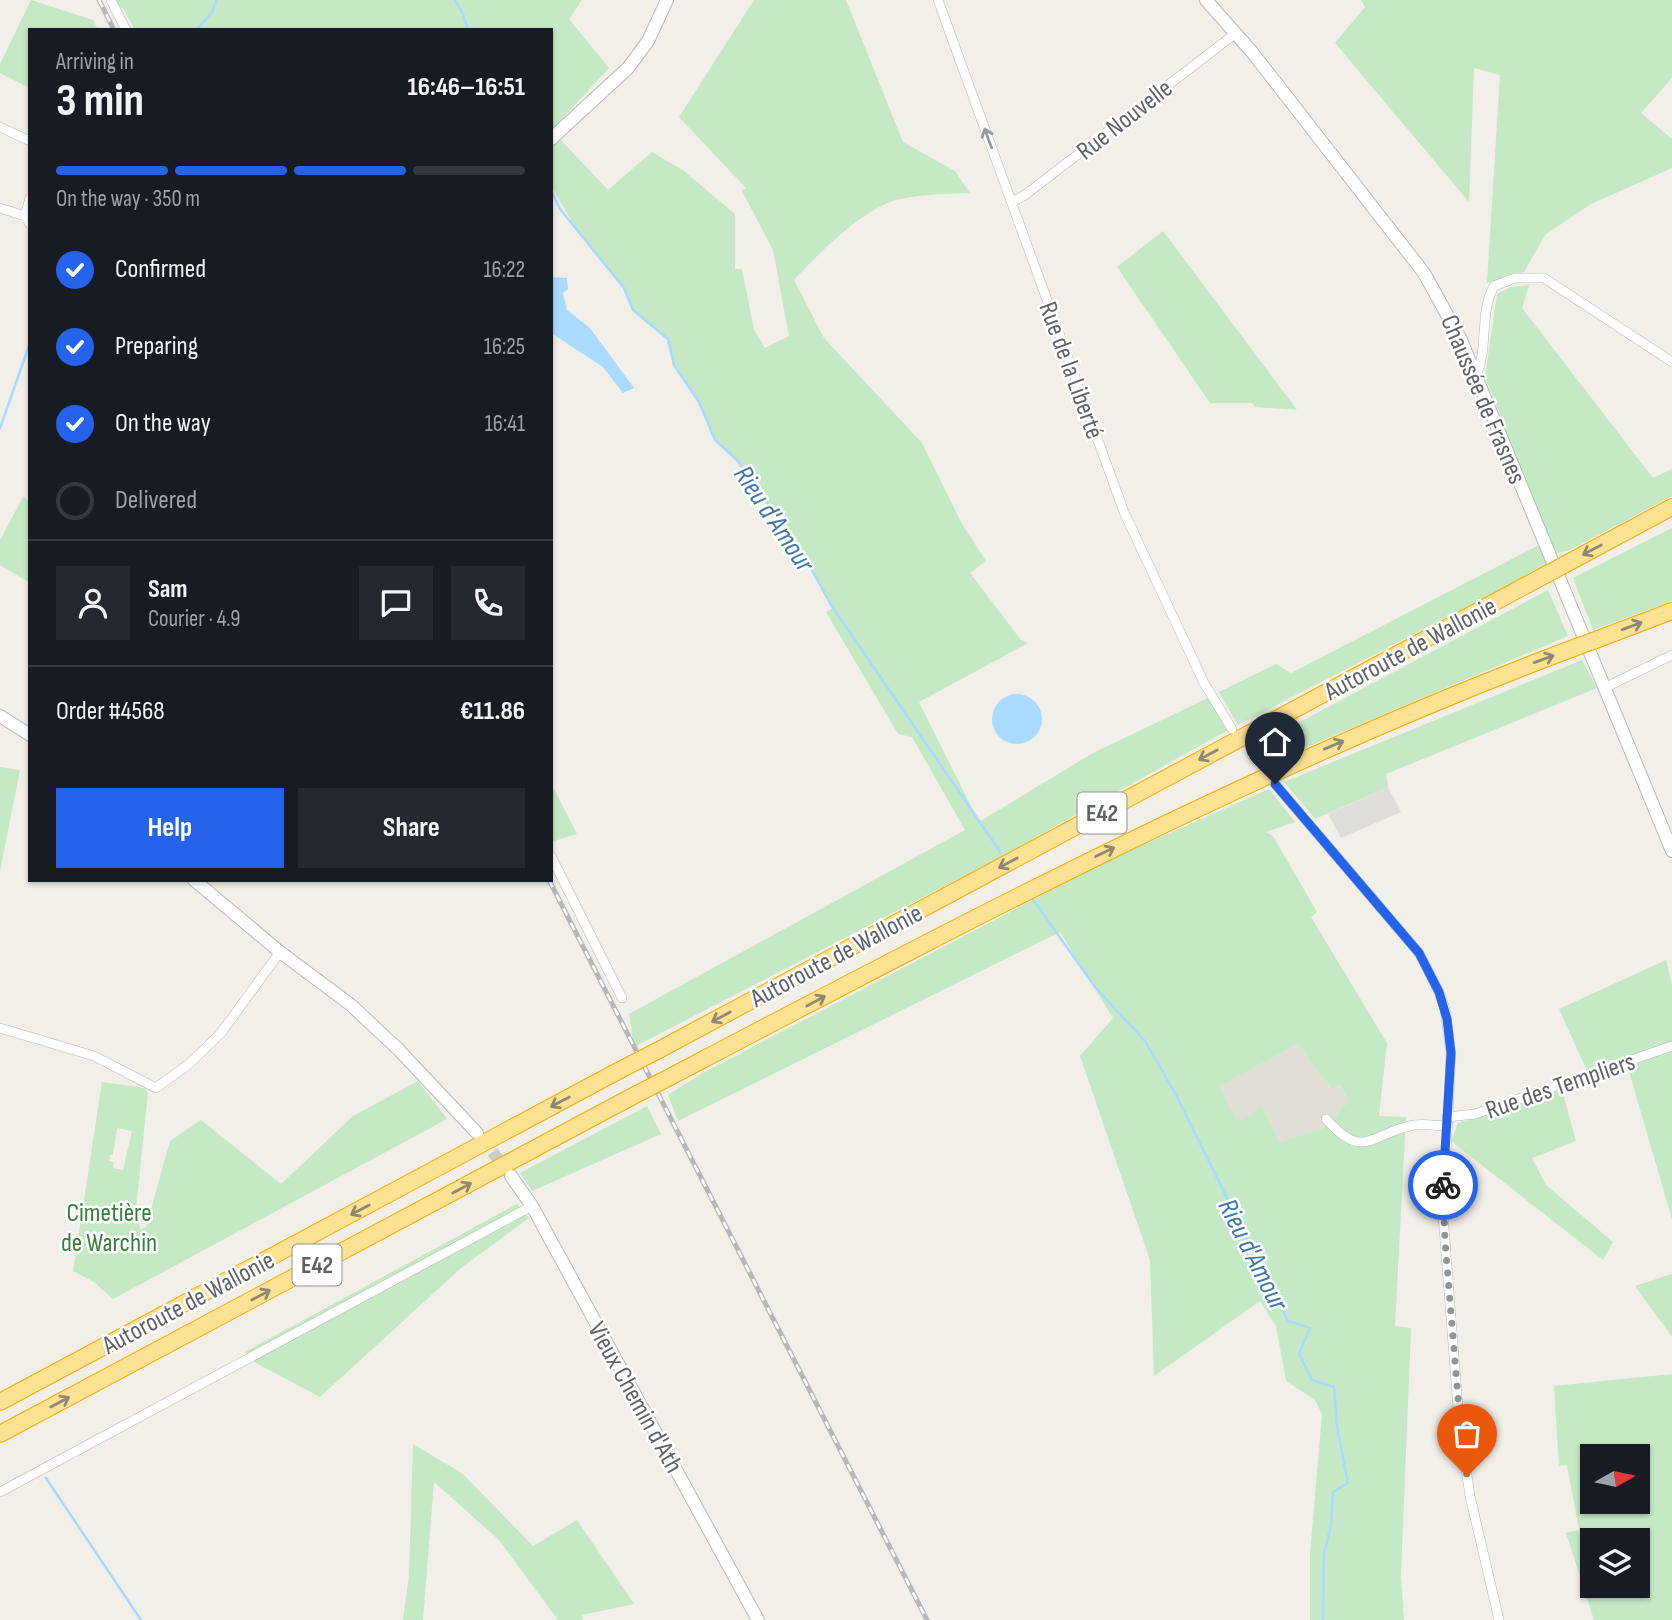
<!DOCTYPE html>
<html lang="en">
<head>
<meta charset="utf-8">
<style>
  :root { --surface:#171b24; --page:#242831; --text:#f1f3f6; --muted:#9ea1a6; --line:#363941; --accent:#2563eb }
  body { margin:0; font-family:"Sofia Sans Condensed",sans-serif; background:var(--page); color:var(--text); height:100vh; display:flex; flex-direction:column; font-size:26px; white-space:nowrap }
  * { box-sizing:border-box; margin:0 }
  p { font-size:23px; color:var(--muted) }
  .icon { flex:none; width:38px; height:38px; fill:none; stroke:currentColor; stroke-width:2; stroke-linecap:round; stroke-linejoin:round }
  .map { position:relative; flex:1; overflow:hidden }
  .side { position:absolute; left:28px; top:28px; width:525px; height:854px; display:flex; flex-direction:column; background:var(--surface); border-radius:0px; box-shadow:0 2px 5px #0004 }
  .side>* { flex:none }
  .needle { width:46px; rotate:81deg }
  .controls { position:absolute; left:1580px; top:1444px; display:grid; gap:14px }
  .controls a { display:grid; place-items:center; width:70px; height:70px; border-radius:0px; background:var(--surface); box-shadow:0 2px 5px #0004; font-size:35px }
  .pin { position:absolute; display:grid; place-items:center; width:60px; height:60px; color:#fff; margin:-72px -30px; border-radius:50% 50% 50% 0; rotate:-45deg; box-shadow:0 0 7px #0007 }
  .pin .icon { rotate:45deg }
  .courier { position:absolute; display:grid; place-items:center; width:70px; height:70px; margin:-35px; border:5px solid #2563eb; border-radius:50%; background:#fff; color:#222; box-shadow:0 2px 9px #0007 }
  .overview em { font-style:normal; font-weight:700 }
  .overview div { display:flex; flex-direction:column-reverse }
  .overview { display:flex; align-items:center; justify-content:space-between; height:119px; padding:0 28px }
  h1 { font-size:46px; font-weight:700; line-height:52px }
  .bar { display:grid; grid-template-columns:repeat(4,1fr); gap:10px 7px; align-content:center; height:84px; padding:0 28px }
  .bar i { height:9px; border-radius:5px; background:var(--line) }
  .bar .selected { background:var(--accent) }
  .bar p { grid-column:span 4 }
  .line { display:flex; align-items:center; gap:18px; padding:0 28px; border-top:2px solid var(--line) }
  .line div { flex:1 }
  .round { display:grid; place-items:center; flex:none; width:74px; height:74px; border-radius:0px; background:var(--page) }
  ol { padding:0 28px; list-style:none }
  li { display:flex; align-items:center; gap:21px; height:77px }
  li p { margin-inline-start:auto }
  li .icon { padding:7px; border-radius:50%; background:var(--accent); color:#fff; stroke-width:4 }
  li:last-child { color:var(--muted) }
  li i { width:38px; height:38px; border:4px solid var(--line); border-radius:50% }
  .action { display:flex; gap:14px; margin-top:auto; padding:14px 28px }
  .action a { flex:1; height:80px; border-radius:0px; background:var(--accent); color:#fff; font-size:28px; font-weight:700; line-height:80px; text-align:center }
  .action a+a { background:var(--page); color:var(--text) }
  .map>svg:first-child { display:block }
  .industrial { fill:#e0deda }
  .education { fill:#e1ded6 }
  .green { fill:#c5e8c5; fill-rule:evenodd }
  .water { fill:#aadaff }
  .lines { fill:none; stroke-linecap:round; stroke-linejoin:round }
  .stream { stroke:#aadaff; stroke-width:2.5 }
  .secondary-tunnel { stroke:#ccccc8; stroke-width:12; stroke-dasharray:12 6; stroke-linecap:butt }
  .street-casing { stroke:#b5b8bc; stroke-width:10 }
  .secondary-casing { stroke:#b6babf; stroke-width:14 }
  .highway-casing { stroke:#f9ab00; stroke-width:18 }
  .street { stroke:#fff; stroke-width:9 }
  .secondary { stroke:#fff; stroke-width:12 }
  .highway { stroke:#fde293; stroke-width:16 }
  .rail-casing { stroke:#b6b7b8; stroke-width:5 }
  .rail { stroke:#fff; stroke-width:2.5; stroke-dasharray:8; stroke-linecap:butt }
  .highway-bridge-casing { stroke:#f9ab00; stroke-width:18; stroke-linecap:butt }
  .highway-bridge { stroke:#fde293; stroke-width:16 }
  .oneway { stroke:#979a9d }
  .oneway2 { stroke:#8e8975 }
  .done { stroke:#929495; stroke-width:7; stroke-dasharray:0 12.6 }
  .route { stroke:#2563eb; stroke-width:9 }
  .labels { text-anchor:middle; stroke-width:5; stroke-linejoin:round; paint-order:stroke }
  .shield { fill:#fff; stroke:#8f9295; stroke-width:2 }
  .shield-label { font-size:24px; font-weight:bold; fill:#5f6368 }
  .street-label { font-size:26px; fill:#5f6368; stroke:#fff }
  .park-label { font-size:26px; fill:#348238; stroke:#fff }
  .water-label { font-size:28px; font-style:italic; fill:#4174aa; stroke:#fff }
</style>
</head>
<body>
<div class="map">
<svg width="1672" height="1620" viewBox="0 0 1672 1620">
  <rect width="100%" height="100%" fill="#f1efe8"/>
  <path class="industrial" d="M1388,787L1401,812L1341,838L1328,814Z"/>
  <path class="education" d="M1298,1044L1332,1089L1340,1085L1349,1101L1324,1128L1279,1142L1262,1106L1238,1123L1220,1086Z"/>
  <path class="green" d="M31,0L93,20L98,30H30V88L0,73V64Z
    M114,0H582L569,19L609,68L551,131V30H135L123,8L119,9Z
    M754,0H846L903,142L955,171L970,193C946,194 907,194 885,204C853,219 818,254 794,280L824,338L922,443L962,524L986,561L970,573L1021,640L1028,643L919,702L979,822L1093,753L1208,698L1230,729L995,860L634,1047L629,1014L965,830L912,737L898,734L826,612L833,608L794,543L737,460L715,440L697,399L674,365L668,339L633,310L624,288L577,230L551,186V142L558,137L608,190L652,152L684,171L735,214V269H742L754,330L765,348L789,336L773,250L742,191L746,188L679,117Z
    M1361,0H1672V78L1641,113L1672,139V168L1591,204L1545,235L1524,272L1487,283L1500,75L1474,68L1469,202L1335,43L1365,7Z
    M1163,231L1297,410L1255,407L1252,403H1210L1117,267Z
    M1529,285L1522,308L1653,478L1672,469V496L1570,550L1555,554L1485,377L1497,294L1511,287Z
    M23,497L30,501V583L0,565V540Z
    M1672,528V601L1593,630L1573,578Z
    M1545,542L1553,562L1238,725L1219,692L1276,664L1291,673Z
    M1548,590L1568,636L1293,753L1283,731Z
    M1582,660L1597,688L1386,774L1388,787L1315,819L1284,782Z
    M0,767L20,770L0,871Z
    M554,789L577,834L551,842V790Z
    M1269,789L1295,822L1266,832L1273,836L1317,912L1311,917L1387,1043L1379,1116L1406,1117L1395,1326L1411,1328L1401,1575L1404,1620H1310V1554L1322,1414L1315,1400L1286,1381L1276,1326L1260,1301L1154,1376L1150,1260L1080,1056L1113,1018L1060,932L678,1121L668,1095L701,1074L1107,861ZM1298,1044L1332,1089L1340,1085L1349,1101L1324,1128L1279,1142L1262,1106L1238,1122L1220,1086Z
    M1666,960L1672,985V1219L1628,1068L1591,1080L1559,1009Z
    M418,1081L447,1119L113,1299L94,1282L73,1271L102,1082L145,1088L148,1093L136,1208L140,1229L146,1227L170,1141L201,1120L281,1184L353,1116ZM117,1128L132,1131L123,1170L113,1168L114,1162L109,1161L110,1155H113Z
    M1562,1090L1576,1141L1532,1158L1546,1185L1613,1242L1603,1260L1451,1141L1458,1123Z
    M647,1106L661,1134L532,1191L520,1173Z
    M517,1204L529,1218L461,1268L320,1397L256,1363L245,1352Z
    M1672,1274V1337L1635,1286Z
    M1672,1374V1620H1594L1566,1533L1579,1530L1567,1465L1559,1466L1554,1386ZM1638,1456V1502H1592V1456ZM1638,1540V1586H1592V1540Z
    M413,1444L463,1474L533,1546L577,1520L634,1604L582,1615L583,1620H558L499,1540L434,1482L423,1620H403L409,1576Z"/>
  <path class="water" d="M551,277L567,278L568,289L563,293L567,310L590,328L634,388L623,393L603,367L551,333Z
    M992 719a25 25 0 1 1 50 0a25 25 0 1 1-50 0Z"/>
  <g class="lines">
    <path class="stream" d="M455,0L463,14L468,30
      M196,30L213,11L216,0
      M551,190L560,209L624,288L633,310L668,339L674,365L699,402L715,440L737,460L806,559L831,605L1001,853
      M0,428L30,343
      M1032,898L1095,987L1145,1041L1175,1093L1288,1321L1310,1328L1299,1354L1312,1380L1334,1387L1337,1427L1348,1483L1333,1492L1331,1525L1324,1554L1323,1620
      M46,1478L141,1620"/>
    <path class="secondary-tunnel" d="M481,1138L507,1170"/>
    <defs>
      <path id="street" d="M111,0L126,30
        M938,0L1124,512L1204,683L1232,729
        M0,127L30,141
        M1012,202L1025,195L1236,33
        M0,208L25,216L30,224
        M25,216L30,198
        M1476,376C1489,346 1479,313 1494,286L1515,278H1544L1672,362
        M1604,688L1672,655
        M1252,755L1259,764
        M1275,784L1419,953L1439,992L1445,1009L1451,1053L1443,1215L1459,1421L1470,1496L1499,1620
        M551,856L622,998
        M0,1028L94,1056L156,1088L189,1064L221,1033L280,952
        M1447,1117L1475,1114L1672,1046
        M1326,1119C1364,1162 1371,1133 1414,1125C1424,1123 1436,1126 1447,1126
        M0,1492L532,1206"/>
      <path id="secondary" d="M1206,0L1252,52L1424,273L1461,340L1672,851
        M551,139L628,68L648,41L667,0
        M0,716L30,735
        M194,880L280,952L351,1005L398,1049L477,1133
        M511,1176L532,1206L758,1620"/>
      <path id="highway" d="M1562,566L1672,507
        M1593,641L1672,611
        M655,1052L1549,573
        M668,1078C967,921 1263,764 1579,646
        M0,1402L620,1070
        M0,1434L635,1095"/>
    </defs>
    <use href="#street" class="street-casing"/>
    <use href="#secondary" class="secondary-casing"/>
    <use href="#highway" class="highway-casing"/>
    <use href="#street" class="street"/>
    <use href="#secondary" class="secondary"/>
    <use href="#highway" class="highway"/>
    <defs>
      <path id="rail" d="M99,0L114,30
        M549,880L927,1620"/>
    </defs>
    <use href="#rail" class="rail-casing"/>
    <use href="#rail" class="rail"/>
    <defs>
      <path id="highway-bridge" d="M1549,573L1562,566
        M1579,646L1593,641
        M620,1070L655,1052
        M635,1095L668,1078"/>
    </defs>
    <use href="#highway-bridge" class="highway-bridge-casing"/>
    <use href="#highway-bridge" class="highway-bridge"/>
  </g>
  <defs><path id="oneway-shaft" d="M-6 0H5M1.5-3L5.5 0L1.5 3" fill="none" stroke-width="1.6" stroke-linecap="round" stroke-linejoin="round" transform="scale(1.75)"/></defs>
  <use class="oneway" href="#oneway-shaft" transform="translate(988 138) rotate(-110)"/>
  <g class="oneway2">
    <use href="#oneway-shaft" transform="translate(1592 550) rotate(152)"/>
    <use href="#oneway-shaft" transform="translate(1632 626) rotate(-20)"/>
    <use href="#oneway-shaft" transform="translate(1544 659) rotate(-20)"/>
    <use href="#oneway-shaft" transform="translate(1334 745) rotate(-23)"/>
    <use href="#oneway-shaft" transform="translate(1208 755) rotate(152)"/>
    <use href="#oneway-shaft" transform="translate(1105 852) rotate(-26)"/>
    <use href="#oneway-shaft" transform="translate(1008 863) rotate(152)"/>
    <use href="#oneway-shaft" transform="translate(816 1001) rotate(-28)"/>
    <use href="#oneway-shaft" transform="translate(721 1017) rotate(152)"/>
    <use href="#oneway-shaft" transform="translate(560 1102) rotate(152)"/>
    <use href="#oneway-shaft" transform="translate(462 1188) rotate(-28)"/>
    <use href="#oneway-shaft" transform="translate(360 1210) rotate(152)"/>
    <use href="#oneway-shaft" transform="translate(261 1295) rotate(-28)"/>
    <use href="#oneway-shaft" transform="translate(60 1402) rotate(-28)"/>
  </g>
  <g class="lines">
    <path class="done" d="M1443,1185L1445,1241L1460,1421L1467,1476"/>
    <path class="route" d="M1275,784L1419,953L1439,992L1447,1019L1451,1053L1443,1185"/>
  </g>
  <g class="labels">
    <g class="shield">
      <rect x="1077.5" y="792.5" width="49" height="41" rx="5"/>
      <rect x="292.5" y="1244.5" width="49" height="41" rx="5"/>
    </g>
    <g class="shield-label">
      <text x="1102" y="821">E42</text>
      <text x="317" y="1273">E42</text>
    </g>
    <g class="street-label">
      <text transform="translate(1124 119) rotate(-38)" y="9">Rue Nouvelle</text>
      <text transform="translate(1072 370) rotate(70)" y="9">Rue de la Liberté</text>
      <text transform="translate(1484 399) rotate(67)" y="9">Chaussée de Frasnes</text>
      <text transform="translate(1410 648) rotate(-28)" y="9">Autoroute de Wallonie</text>
      <text transform="translate(836 955) rotate(-28)" y="9">Autoroute de Wallonie</text>
      <text transform="translate(1560 1085) rotate(-19)" y="9">Rue des Templiers</text>
      <text transform="translate(188 1302) rotate(-28)" y="9">Autoroute de Wallonie</text>
      <text transform="translate(636 1397) rotate(61)" y="9">Vieux Chemin d'Ath</text>
    </g>
    <g class="park-label">
      <text x="109" y="1221">Cimetière<tspan x="109" dy="30">de Warchin</tspan></text>
    </g>
    <g class="water-label">
      <text transform="translate(775 518) rotate(56)" y="10">Rieu d'Amour</text>
      <text transform="translate(1254 1254) rotate(63)" y="10">Rieu d'Amour</text>
    </g>
  </g>
</svg>
<div class="controls">
<a><svg class="needle" viewBox="-14 -14 28 28"><path d="M0-13l5 13h-10z" fill="#e53935"/><path d="M0 13l5-13h-10z" fill="#9ea1a6"/></svg></a>
<a><svg class="icon" aria-label="layers" viewBox="0 0 24 24"><path d="M12 4l9 5-9 5-9-5zM3 14l9 5 9-5"/></svg></a>
</div>
<div class="pin" style="left:1467px;top:1476px;background:#ea580c"><svg class="icon" aria-label="bag" viewBox="0 0 24 24"><path d="M5 8h14l-1 12H6zM9 8a3 3 0 0 1 6 0"/></svg></div>
<div class="pin" style="left:1275px;top:784px;background:#1f2937"><svg class="icon" aria-label="home" viewBox="0 0 24 24"><path d="M3 11l9-7 9 7M6 9v11h12V9"/></svg></div>
<div class="courier" style="left:1443px;top:1185px"><svg class="icon" aria-label="bike" viewBox="0 0 24 24"><circle cx="6" cy="16" r="4"/><circle cx="18" cy="16" r="4"/><path d="M6 16l4-8h5l3 8M10 8l3 8H6M13 5h3"/></svg></div>
<section class="side">
<div class="overview"><div><h1>3 min</h1><p>Arriving in</p></div><em>16:46–16:51</em></div>
<div class="bar"><i class="selected"></i><i class="selected"></i><i class="selected"></i><i></i><p>On the way · 350 m</p></div>
<ol>
<li><svg class="icon" aria-label="check" viewBox="0 0 24 24"><path d="M5 12l5 5 9-10"/></svg>Confirmed<p>16:22</p></li>
<li><svg class="icon" aria-label="check" viewBox="0 0 24 24"><path d="M5 12l5 5 9-10"/></svg>Preparing<p>16:25</p></li>
<li><svg class="icon" aria-label="check" viewBox="0 0 24 24"><path d="M5 12l5 5 9-10"/></svg>On the way<p>16:41</p></li>
<li><i></i>Delivered</li>
</ol>
<div class="line" style="height:126px"><a class="round"><svg class="icon" aria-label="person" viewBox="0 0 24 24"><circle cx="12" cy="8" r="4"/><path d="M4 21q1-7 8-7t8 7"/></svg></a><div><b>Sam</b><p>Courier · 4.9</p></div><a class="round"><svg class="icon" aria-label="chat" viewBox="0 0 24 24"><path d="M4 5h16v11H9l-5 4z"/></svg></a><a class="round"><svg class="icon" aria-label="phone" viewBox="0 0 24 24"><path d="M5 4h4l2 5-3 2q2 4 5 5l2-3 5 2v4C11 20 4 13 5 4z"/></svg></a></div>
<div class="line" style="height:91px"><div>Order #4568</div><b>€11.86</b></div>
<div class="action"><a>Help</a><a>Share</a></div>
</section>
</div>
</body>
</html>
